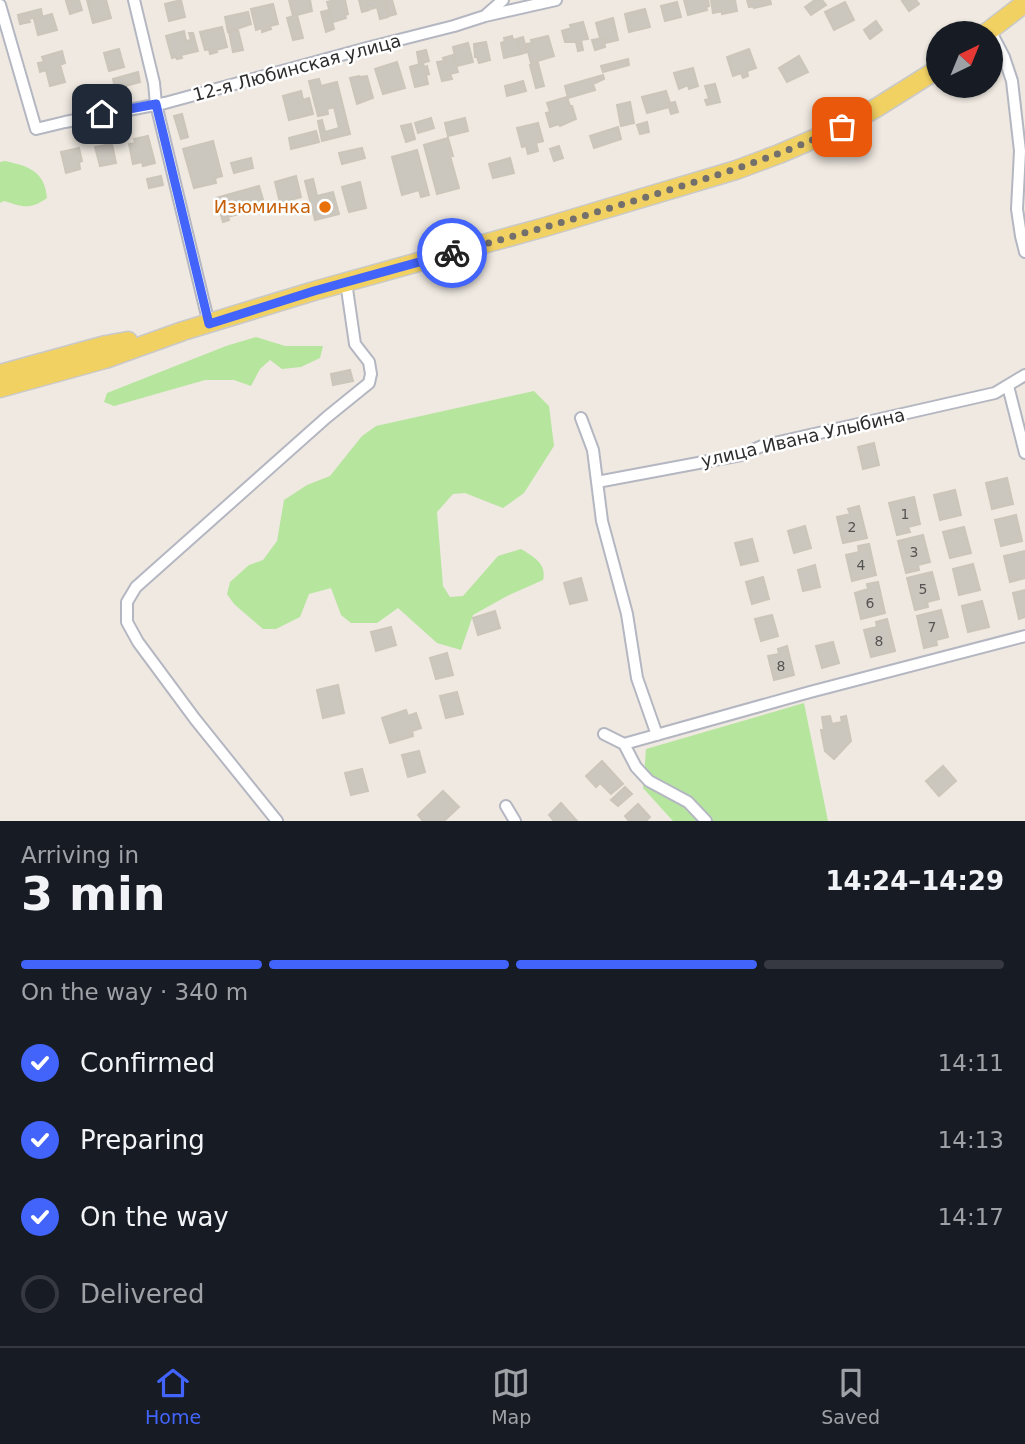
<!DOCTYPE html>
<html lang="en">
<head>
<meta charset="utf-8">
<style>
  :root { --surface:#171b24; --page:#242831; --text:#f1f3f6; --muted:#9ea1a6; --line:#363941; --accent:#4264fb }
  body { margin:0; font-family:"DejaVu Sans",sans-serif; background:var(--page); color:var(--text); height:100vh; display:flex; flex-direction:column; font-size:26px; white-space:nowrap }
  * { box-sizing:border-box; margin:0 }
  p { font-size:23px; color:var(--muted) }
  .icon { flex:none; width:38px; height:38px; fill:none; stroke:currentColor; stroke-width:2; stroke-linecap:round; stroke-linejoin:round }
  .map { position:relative; height:821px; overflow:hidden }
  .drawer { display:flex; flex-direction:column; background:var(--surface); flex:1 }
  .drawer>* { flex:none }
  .needle { width:46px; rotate:43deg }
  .buttons { position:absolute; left:926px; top:21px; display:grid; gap:14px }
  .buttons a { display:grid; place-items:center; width:77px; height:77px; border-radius:50%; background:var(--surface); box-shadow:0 2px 5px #0004; font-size:35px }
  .pin { position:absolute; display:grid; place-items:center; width:60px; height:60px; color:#fff; margin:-30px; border-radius:14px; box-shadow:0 4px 10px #0006 }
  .courier { position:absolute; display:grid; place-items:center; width:70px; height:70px; margin:-35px; border:5px solid #4264fb; border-radius:50%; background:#fff; color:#222; box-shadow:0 2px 9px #0007 }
  .headline em { font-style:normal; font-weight:700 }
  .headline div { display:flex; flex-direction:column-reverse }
  .headline { display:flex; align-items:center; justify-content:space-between; height:119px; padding:0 21px }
  h1 { font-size:46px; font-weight:700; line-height:52px }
  .bar { display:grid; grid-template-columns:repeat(4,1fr); gap:10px 7px; align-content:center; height:84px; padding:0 21px }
  .bar i { height:9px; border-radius:5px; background:var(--line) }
  .bar .on { background:var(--accent) }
  .bar p { grid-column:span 4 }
  ol { padding:0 21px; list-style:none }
  li { display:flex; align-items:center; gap:21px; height:77px }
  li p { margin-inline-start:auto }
  li .icon { padding:7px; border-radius:50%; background:var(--accent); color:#fff; stroke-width:4 }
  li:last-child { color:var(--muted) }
  li i { width:38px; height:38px; border:4px solid var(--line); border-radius:50% }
  .dock { display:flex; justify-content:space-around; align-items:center; height:98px; border-top:2px solid var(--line); background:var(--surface); font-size:19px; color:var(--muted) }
  .dock a { display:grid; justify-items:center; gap:4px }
  .dock .on { color:var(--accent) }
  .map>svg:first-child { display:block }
  .green { fill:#b6e59e }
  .building { fill:#cbc7bf; stroke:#cbc5ba; stroke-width:2 }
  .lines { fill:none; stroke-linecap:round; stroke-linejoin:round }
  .minor-casing { stroke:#b4b7c1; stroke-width:14 }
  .primary-casing { stroke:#c9c9c9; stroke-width:21 }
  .minor { stroke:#fff; stroke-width:10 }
  .primary { stroke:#f2d163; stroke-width:18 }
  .done { stroke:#726f6d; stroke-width:7; stroke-dasharray:0 12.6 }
  .route { stroke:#4264fb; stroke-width:9 }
  .food-dot { fill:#e8710a; stroke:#fff; stroke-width:2.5 }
  .labels { text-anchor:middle; stroke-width:5; stroke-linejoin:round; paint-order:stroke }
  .number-label { font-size:14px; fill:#555452 }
  .street-label { font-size:18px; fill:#2e2e2e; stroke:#fff }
  .food-label { font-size:18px; fill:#c56008; stroke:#fff; text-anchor:end }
</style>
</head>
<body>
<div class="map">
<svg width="1025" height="821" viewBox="0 0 1025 821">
  <rect width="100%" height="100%" fill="#efe9e1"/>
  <path class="green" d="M5,161C28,166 45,171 47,198C30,210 23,207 4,201L0,203V162Z
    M256,337L285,346H323L320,358L301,367L282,369L270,360L260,369L251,386L234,380H205L114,406L104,402L107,393L226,346Z
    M534,391L549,406L554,446L524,493L503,508L465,493L453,494L437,512L443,586L450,597L463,596L498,556L521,549C534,557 547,564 543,580L507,596L473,615L461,650L437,643L398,608L377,623H351L341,615L331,588L309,594L300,617L276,629H263L234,604L227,594L230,582L249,565L263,560L277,541L284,500L307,485L330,476L362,436L376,426Z
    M804,703L828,821H673L643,788L646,749Z"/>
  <path class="building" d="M72,0H79L82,10L70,14L66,1Z
    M87,0H106L111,18L93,23Z
    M181,0L185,17L169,21L165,4Z
    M289,0H310L312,11L293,16Z
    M334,0H345L348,14L345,15L346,18L333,22L327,2Z
    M359,0H383L388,17L380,19L377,7L371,9L370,6L368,7L369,10L362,12Z
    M392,0L396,14L389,16L385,1Z
    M684,0H708L709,6L706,7L707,10L688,15Z
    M711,0H735L737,11L722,14V11L713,13Z
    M747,0H770L771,4L754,8V6L749,7Z
    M815,0H822L826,5L811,15L805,7Z
    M904,0H916L919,4L909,11L902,1Z
    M677,2L681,17L665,21L661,6Z
    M845,2L854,20L834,30L825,12Z
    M273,4L278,24L270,26L271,29L262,32V28L256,30L251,9Z
    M41,9L42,15L29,19L30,22L20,24L18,15Z
    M645,9L650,27L629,32L625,14Z
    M329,10L334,29L326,32L321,12Z
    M248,12L251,24L228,32L225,17Z
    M52,14L57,30L38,35L34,19Z
    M297,15L303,38L293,40L287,18Z
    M613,18L618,40L605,43L604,37L600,38L596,23Z
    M876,21L882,30L870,39L864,30Z
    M583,22L588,39L581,40L583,50L578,51L576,42H565L562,31L571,28L570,25Z
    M222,27L227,47L216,50L217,52L210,54L209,49L205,50L200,32Z
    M238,30L243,50L233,52L229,32Z
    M184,31L186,41L191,40L189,33H193L198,51L181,55L182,58L177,59L176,57L172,58L166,36Z
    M512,36L513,40L517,39L521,54L504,58L501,43L505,41L504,38Z
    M548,36L554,56L531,63L526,44L532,43L531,40Z
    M523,37L527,52L521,54L517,39Z
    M603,38L605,47L595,50L592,40Z
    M486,42L490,60L479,63L477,57H475L474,44Z
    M468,43L473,62L457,66L453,47Z
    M119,49L124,67L109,71L104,53Z
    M749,49L756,68L747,71L748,76L743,78L741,73L733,76L727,57Z
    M426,50L429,61L419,64L417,52Z
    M62,51L65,63L60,65L65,82L50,86L46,70L40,72L38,63L44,62L42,57Z
    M453,55L458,72L450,74L452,79L442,81L437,62L444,61L443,58Z
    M799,56L808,72L787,82L779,68Z
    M628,59L629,65L603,72L601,66Z
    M397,62L405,88L383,94L375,69Z
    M423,63L424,67L427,66L429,74L426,75L428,84L415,87L410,67Z
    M538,63L544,86L536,88L530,65Z
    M693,68L698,86L689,89L688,85L679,89L674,73Z
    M138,72L140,82L115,89L113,79Z
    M603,75L604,79L593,84L595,90L568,98L565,86Z
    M359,76L360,77L367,76L373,98L357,104L350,78Z
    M319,79L321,86L337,82L350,134L322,141L318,121L322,120L325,132L339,128L334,107L327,109L328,114L318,116L309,81Z
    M523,81L526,91L507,96L505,86Z
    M715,84L720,102L707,105L705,100L709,99L705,86Z
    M301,91L303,100L309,98L313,114L289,120L283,96Z
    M666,91L670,103L675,102L678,112L671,114L669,107L647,113L642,97Z
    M567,97L570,106H572L576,119L560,126L559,124L550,127L546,113L550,112L547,103Z
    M630,102L634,123L621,126L617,105Z
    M182,114L188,137L181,139L174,116Z
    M431,118L434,128L418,133L415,123Z
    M465,118L468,131L448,136L445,123Z
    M647,122L649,132L640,134L637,125Z
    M538,123L543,141L536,143L538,151L528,154L526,146L522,147L517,128Z
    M411,124L415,139L406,142L401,126Z
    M618,127L621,139L594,148L590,136Z
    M316,131L319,142L291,149L289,138Z
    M148,136L155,163L143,166L142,162L133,164L129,144L135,143L134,139Z
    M448,138L453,156H450L459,188L437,194L424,145Z
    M213,141L222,176L215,178L216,183L194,188L183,149Z
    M112,144L116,163L100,166L95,147Z
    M559,146L563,158L554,161L550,149Z
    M79,148L82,161L79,162L80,169L66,173L61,152Z
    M362,148L365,158L342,164L339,153Z
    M417,150L429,195L421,197L419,190L402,195L392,157Z
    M251,158L253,168L234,173L231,163Z
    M510,158L514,173L493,178L489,164Z
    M161,176L163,185L149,188L147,179Z
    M296,176L301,197L280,203L275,182Z
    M313,179L317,196L333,192L339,214L315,220L305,181Z
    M360,182L366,208L349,212L342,187Z
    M259,186L266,210L260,211L259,208L228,217L229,220L223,222L216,198Z
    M350,370L353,381L333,385L331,374Z
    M874,443L879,465L863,469L858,447Z
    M1007,478L1013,504L992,509L986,483Z
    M955,490L961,515L940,520L934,495Z
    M914,497L920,524L908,527L910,532L897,535L889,503Z
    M859,506L867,538L843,543L837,517L850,514L848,509Z
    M1016,515L1022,541L1001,546L995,520Z
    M805,526L811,548L794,553L788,531Z
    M964,527L971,553L950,558L943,532Z
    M923,535L930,562L918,565L919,570L906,573L898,541Z
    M752,539L758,561L741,565L735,543Z
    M869,544L876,575L852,581L846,555L859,552L858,546Z
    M1025,551V578L1010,582L1004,556Z
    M973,564L980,590L959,595L953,569Z
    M815,565L820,587L803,591L798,570Z
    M932,572L939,599L927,602L928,607L915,610L907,578Z
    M763,577L769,599L752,604L746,582Z
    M581,578L587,600L570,604L564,583Z
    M878,582L885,613L861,619L855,593L868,589L867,584Z
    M1025,590V617L1019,619L1013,593Z
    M982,601L989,627L968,632L962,606Z
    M941,610L948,637L936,640L937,645L924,648L917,616Z
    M495,611L500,628L478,635L473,618Z
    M772,615L778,636L761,641L755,619Z
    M887,619L895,651L871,657L864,630L877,627L876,622Z
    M391,627L396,645L376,651L371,632Z
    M833,642L839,663L822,668L816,646Z
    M787,646L794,675L774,680L768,656L779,654L778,649Z
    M447,653L453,675L436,679L430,658Z
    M338,685L344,713L323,718L317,690Z
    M457,692L463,714L446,718L440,696Z
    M406,710L408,716L416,713L421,728L412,731L413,736L390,743L382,718Z
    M830,716L832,724L842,722L841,717L846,716L851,741L834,759L825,751L821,730H824L822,717Z
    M419,751L425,772L408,777L402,755Z
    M602,761L623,784L611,794L600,783L596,787L586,776Z
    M943,766L956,781L939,796L926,781Z
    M362,769L368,791L351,795L345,773Z
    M625,787L632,794L618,806L611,800Z
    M443,791L459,807L444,821H423L418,815Z
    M561,803L577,821H554L549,815Z
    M638,804L650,817L646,821H629L625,816Z"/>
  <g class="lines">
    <defs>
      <path id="minor" d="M134,0L154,83L156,104L209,324
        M0,5L36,129L65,122L165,103L367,48L454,26L485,16L556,0
        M487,14L503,0
        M990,30L1004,57L1012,81L1020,151L1017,209L1021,236L1025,252
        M1008,386L1025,453
        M581,418L593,450L602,521L627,614L637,678L657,735
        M597,482L741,455L762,446L995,393L1025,375
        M604,734L624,744L636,767L649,781L688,802L706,821
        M624,744L810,692L1025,636
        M506,806L515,821
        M277,821L195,719L138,642L127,622V602L136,587L327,417L369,383L371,374L369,362L355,344L346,282"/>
      <path id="primary" d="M986,33L1025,3
        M0,374L106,345L128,341
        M0,388L105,359L183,331L314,291L545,227L736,170L779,154L842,127L876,108L938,69"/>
    </defs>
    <use href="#minor" class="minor-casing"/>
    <use href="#primary" class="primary-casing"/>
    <use href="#minor" class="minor"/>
    <use href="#primary" class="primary"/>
  </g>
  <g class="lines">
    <path class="done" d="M452,253C526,233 599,212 672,189C731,171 786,153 842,127"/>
    <path class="route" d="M102,114L156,104L209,324L314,291L452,253"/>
  </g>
  <circle class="food-dot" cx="325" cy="207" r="7"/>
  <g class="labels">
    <g class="number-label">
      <text x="905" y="519">1</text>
      <text x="852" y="532">2</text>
      <text x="914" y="557">3</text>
      <text x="861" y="570">4</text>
      <text x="923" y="594">5</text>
      <text x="870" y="608">6</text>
      <text x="932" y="632">7</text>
      <text x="879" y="646">8</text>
      <text x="781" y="671">8</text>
    </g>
    <g class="street-label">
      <text transform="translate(297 68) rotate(-15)" y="6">12-я Любинская улица</text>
      <text transform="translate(803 438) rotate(-13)" y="6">улица Ивана Улыбина</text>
    </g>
    <g class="food-label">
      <text x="311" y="213">Изюминка</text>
    </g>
  </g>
</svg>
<div class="buttons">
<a><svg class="needle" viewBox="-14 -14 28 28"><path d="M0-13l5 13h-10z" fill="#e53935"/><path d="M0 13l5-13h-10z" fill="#9ea1a6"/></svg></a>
</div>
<div class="pin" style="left:842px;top:127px;background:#ea580c"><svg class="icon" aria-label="bag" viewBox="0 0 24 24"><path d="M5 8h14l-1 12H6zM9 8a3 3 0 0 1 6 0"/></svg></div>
<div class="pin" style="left:102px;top:114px;background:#1f2937"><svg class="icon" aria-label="home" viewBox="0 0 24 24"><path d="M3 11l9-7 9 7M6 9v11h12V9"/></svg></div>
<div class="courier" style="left:452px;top:253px"><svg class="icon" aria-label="bike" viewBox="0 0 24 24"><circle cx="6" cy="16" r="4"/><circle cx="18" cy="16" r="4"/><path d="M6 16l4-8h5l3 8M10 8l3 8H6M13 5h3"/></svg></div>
</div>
<section class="drawer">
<div class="headline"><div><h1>3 min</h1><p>Arriving in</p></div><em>14:24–14:29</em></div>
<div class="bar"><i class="on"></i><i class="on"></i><i class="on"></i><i></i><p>On the way · 340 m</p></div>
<ol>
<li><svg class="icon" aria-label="check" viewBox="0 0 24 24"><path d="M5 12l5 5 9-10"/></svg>Confirmed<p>14:11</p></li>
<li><svg class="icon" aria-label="check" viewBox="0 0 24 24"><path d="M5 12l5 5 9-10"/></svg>Preparing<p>14:13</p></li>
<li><svg class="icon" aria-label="check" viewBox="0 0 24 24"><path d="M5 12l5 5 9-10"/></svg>On the way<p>14:17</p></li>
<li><i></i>Delivered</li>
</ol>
</section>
<nav class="dock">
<a class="on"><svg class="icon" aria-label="home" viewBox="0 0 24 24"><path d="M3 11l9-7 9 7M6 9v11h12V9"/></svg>Home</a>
<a><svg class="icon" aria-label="map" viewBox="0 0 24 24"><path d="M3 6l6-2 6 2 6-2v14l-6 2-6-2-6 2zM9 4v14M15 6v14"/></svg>Map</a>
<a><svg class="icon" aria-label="saved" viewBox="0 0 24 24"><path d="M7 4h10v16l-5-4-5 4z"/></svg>Saved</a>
</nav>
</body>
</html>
